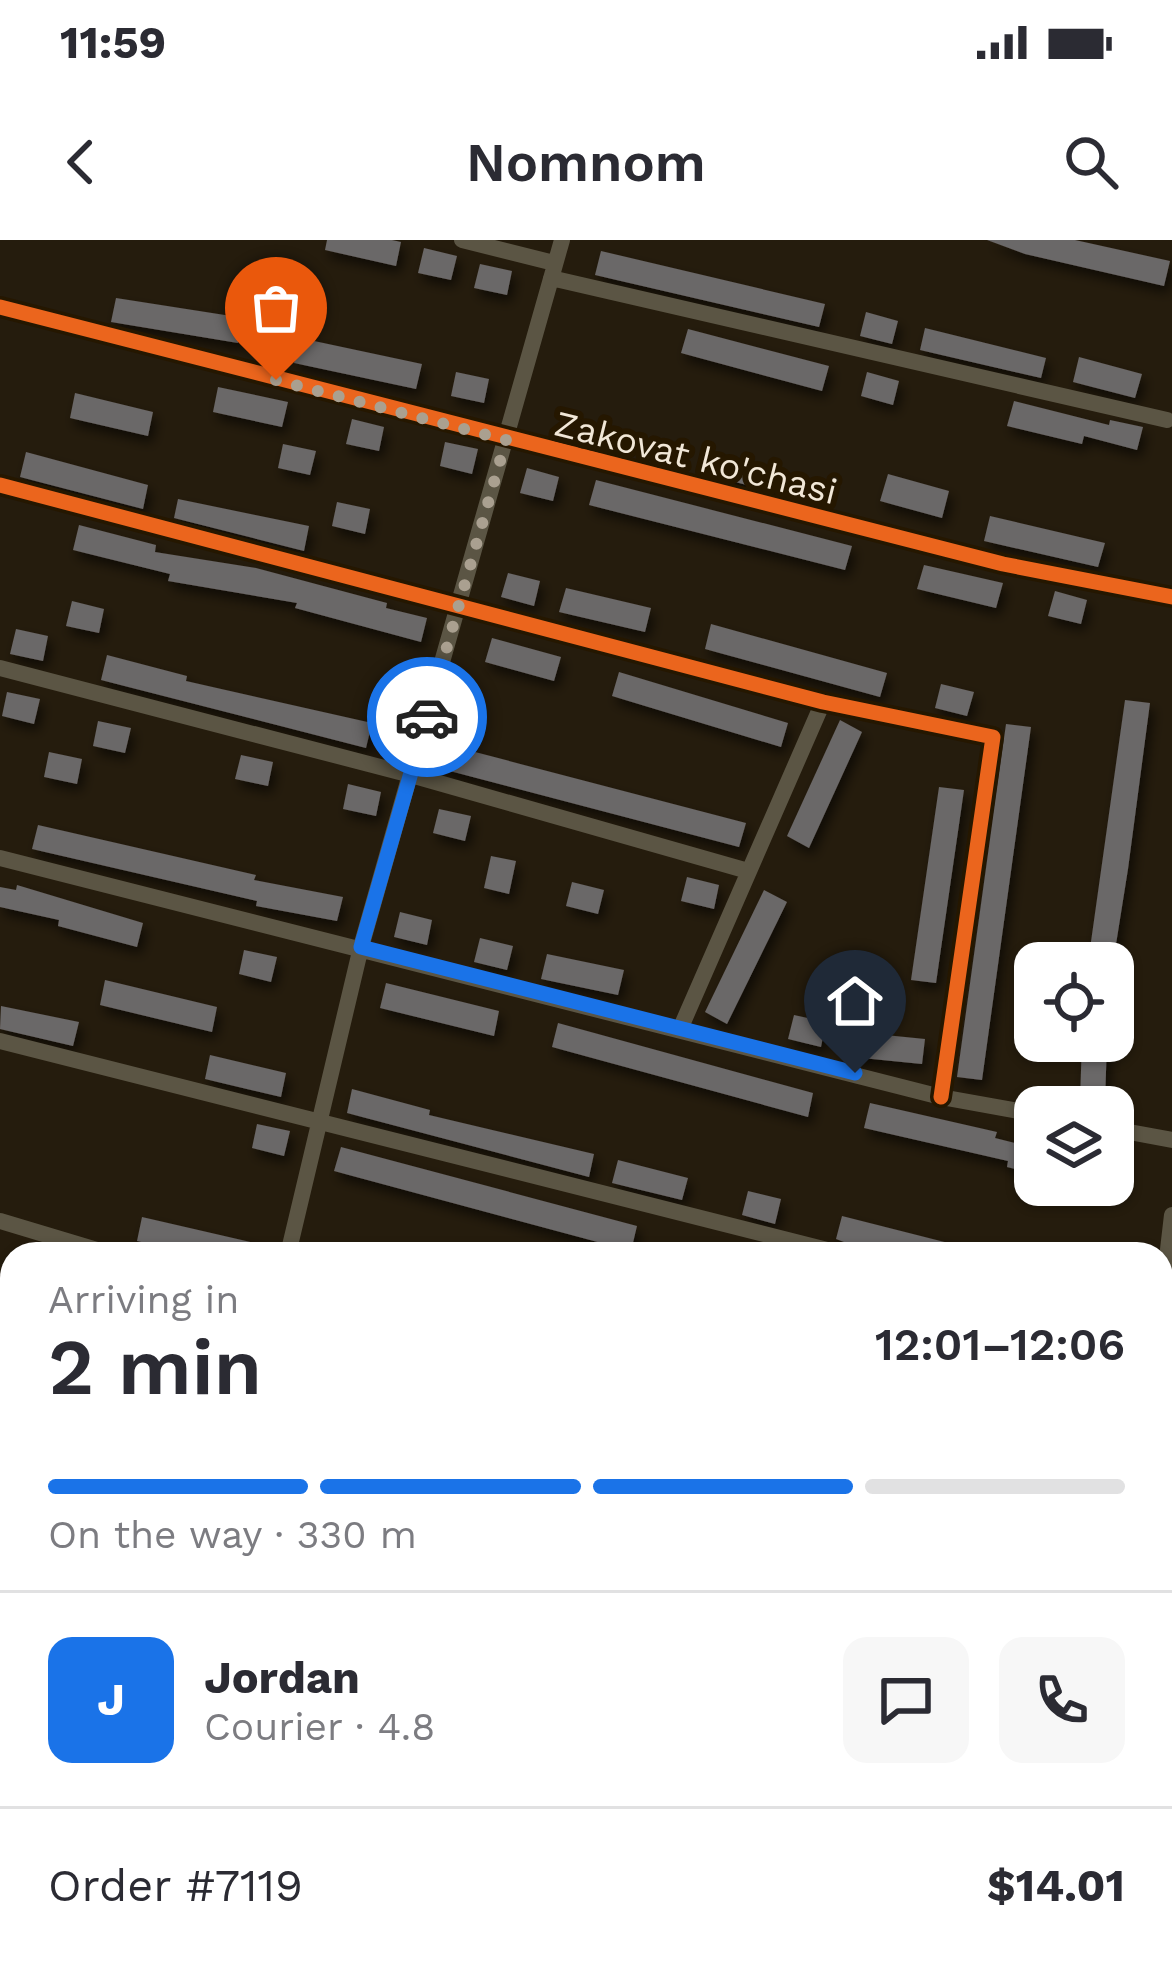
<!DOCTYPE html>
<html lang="en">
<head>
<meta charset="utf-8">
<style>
  :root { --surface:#fff; --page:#f7f7f7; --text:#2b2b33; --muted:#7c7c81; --line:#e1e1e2; --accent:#1a73e8 }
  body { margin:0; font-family:"Work Sans",sans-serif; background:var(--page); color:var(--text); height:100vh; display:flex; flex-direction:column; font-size:45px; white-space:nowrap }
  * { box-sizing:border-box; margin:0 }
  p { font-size:39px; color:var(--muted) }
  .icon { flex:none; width:66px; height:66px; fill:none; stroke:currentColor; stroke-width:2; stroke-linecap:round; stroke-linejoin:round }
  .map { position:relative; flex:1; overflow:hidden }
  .details { position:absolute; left:0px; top:1002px; width:1173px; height:747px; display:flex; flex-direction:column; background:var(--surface); border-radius:36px 36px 0 0; box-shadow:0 3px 9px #0004 }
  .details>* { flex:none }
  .tools { position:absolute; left:1014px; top:702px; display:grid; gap:24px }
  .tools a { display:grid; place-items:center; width:120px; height:120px; border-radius:24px; background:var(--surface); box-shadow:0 3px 9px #0004; font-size:60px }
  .pin { position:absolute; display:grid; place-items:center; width:102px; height:102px; color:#fff; margin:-123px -51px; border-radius:50% 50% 50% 0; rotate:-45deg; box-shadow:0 0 12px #0007 }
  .pin .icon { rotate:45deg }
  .courier { position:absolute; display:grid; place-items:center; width:120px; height:120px; margin:-60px; border:9px solid #1a73e8; border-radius:50%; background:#fff; color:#222; box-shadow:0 3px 15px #0007 }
  .summary em { font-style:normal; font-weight:600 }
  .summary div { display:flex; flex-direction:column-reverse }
  .summary { display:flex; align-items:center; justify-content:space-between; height:204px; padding:0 48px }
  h1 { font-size:78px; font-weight:600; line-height:90px }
  .bar { display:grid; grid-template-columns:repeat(4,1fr); gap:18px 12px; align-content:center; height:144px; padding:0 48px }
  .bar i { height:15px; border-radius:9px; background:var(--line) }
  .bar .selected { background:var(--accent) }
  .bar p { grid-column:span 4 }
  .line { display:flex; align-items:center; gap:30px; padding:0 48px; border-top:3px solid var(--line) }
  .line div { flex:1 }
  .round { display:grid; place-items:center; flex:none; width:126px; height:126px; border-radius:24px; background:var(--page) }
  .status { display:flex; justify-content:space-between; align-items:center; height:84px; padding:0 60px; background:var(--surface); direction:ltr }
  .status svg { height:33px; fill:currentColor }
  header { display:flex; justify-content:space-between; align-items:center; height:156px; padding:0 48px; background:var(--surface); font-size:54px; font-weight:600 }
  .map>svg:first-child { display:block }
  .building { fill:#6b6767; filter:url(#shadow) }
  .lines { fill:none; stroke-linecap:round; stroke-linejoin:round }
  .minor { stroke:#5b5544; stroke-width:16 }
  .cycleway-casing { stroke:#251700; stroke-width:22 }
  .cycleway { stroke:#eb651d; stroke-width:15 }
  .done { stroke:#aaa090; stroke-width:12; stroke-dasharray:0 21.6 }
  .route { stroke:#1a73e8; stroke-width:15 }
  .labels { text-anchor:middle; stroke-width:12; stroke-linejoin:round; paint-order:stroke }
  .street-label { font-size:36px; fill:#f1e7d7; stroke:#251700 }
</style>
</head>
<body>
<div class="status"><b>11:59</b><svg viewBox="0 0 49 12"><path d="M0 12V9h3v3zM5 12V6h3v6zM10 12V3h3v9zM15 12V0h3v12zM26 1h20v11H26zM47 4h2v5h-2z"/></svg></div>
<header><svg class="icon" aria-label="back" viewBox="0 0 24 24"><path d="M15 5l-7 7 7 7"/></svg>Nomnom<svg class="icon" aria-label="search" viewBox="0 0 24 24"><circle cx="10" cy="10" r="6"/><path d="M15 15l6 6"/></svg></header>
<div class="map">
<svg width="1172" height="1747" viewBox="0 0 1172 1747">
  <defs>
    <filter id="shadow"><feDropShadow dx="4" dy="7" stdDeviation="6" flood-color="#0009"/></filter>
  </defs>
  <rect width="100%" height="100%" fill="#251c0d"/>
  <path class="building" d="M327,0H392L401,2L396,26L325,10Z
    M987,0H1075L1170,21L1164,46L1025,14Z
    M424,8L457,16L451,40L418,33Z
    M601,11L825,64L819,87L595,35Z
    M480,24L512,31L507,55L474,48Z
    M116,58L244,78L238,103L111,82Z
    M866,72L898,81L892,104L860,96Z
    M925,88L1046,118L1041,138L920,110Z
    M688,89L829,126L822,151L681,113Z
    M300,98L422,124L416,149L294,123Z
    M1079,117L1142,134L1135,158L1073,142Z
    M456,132L489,139L484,163L451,156Z
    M867,132L899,141L893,165L861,156Z
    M218,147L288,162L282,187L213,172Z
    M75,153L153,172L148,196L70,178Z
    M1014,161L1109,185L1110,180L1143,187L1137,210L1084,196L1082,204L1007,186Z
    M352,179L384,187L379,211L346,204Z
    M445,202L478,209L472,234L440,226Z
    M283,204L316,211L310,235L278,228Z
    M26,212L148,245L143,269L20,237Z
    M726,218L797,239L792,257L720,238Z
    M527,228L559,237L553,261L520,253Z
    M888,234L949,251L942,278L880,261Z
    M596,240L852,306L845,330L589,265Z
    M178,259L309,286L304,311L174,278Z
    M337,262L370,269L365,294L332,286Z
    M990,276L1105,303L1098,327L984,301Z
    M79,285L156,305L155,312L256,328L387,363L386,368L427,378L421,402L295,368L297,363L168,341L170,334L73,310Z
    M924,325L1003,343L996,368L917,349Z
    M508,333L540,341L534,366L501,357Z
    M566,348L651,368L645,392L559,372Z
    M1055,351L1087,360L1081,384L1048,376Z
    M72,361L104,369L99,393L66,386Z
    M711,384L887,433L880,457L705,409Z
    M16,389L48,396L43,421L10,414Z
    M492,398L561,417L554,441L485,422Z
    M107,415L187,436L186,441L372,483L366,508L101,440Z
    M619,432L788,483L781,507L612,456Z
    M941,444L974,452L967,476L935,468Z
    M7,452L40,459L34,484L2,476Z
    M1125,460L1150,463L1128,629L1113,723H1088Z
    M840,480L862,492L809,608L787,596Z
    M98,481L131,488L125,513L93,506Z
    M1006,484L1031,487L982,840L957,837Z
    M452,506L746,583L739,607L446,530Z
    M49,512L82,519L77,544L44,537Z
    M241,515L273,522L268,546L235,539Z
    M348,544L381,552L376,576L343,569Z
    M939,547L964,550L936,743L911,740Z
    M439,569L471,576L465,601L433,593Z
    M38,585L256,635L254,640L343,657L337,681L256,666L257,661L32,609Z
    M491,616L516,621L509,654L484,648Z
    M687,637L719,645L714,669L681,661Z
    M572,642L604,650L598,674L566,666Z
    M17,645L143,683L137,707L58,686L59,680L0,667V647L16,650Z
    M764,650L787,662L727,784L705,772Z
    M400,672L432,680L427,705L394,697Z
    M480,698L513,706L507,730L474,722Z
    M244,710L277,717L271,742L239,734Z
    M547,714L624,730L618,755L541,739Z
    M105,740L217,767L212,792L100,765Z
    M386,743L499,771L494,796L380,768Z
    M1,766L79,782L73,806L0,789Z
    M794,775L826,782L821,807L788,799Z
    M558,783L813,853L808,877L552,807Z
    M845,791L925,799L922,824L842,816Z
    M1082,801H1107L1105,862L1080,860Z
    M210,815L286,833L281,857L205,839Z
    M352,849L430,870L429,875L594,914L589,937L347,873Z
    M870,863L997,892L995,898L1035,908V934L1007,927L1008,921L864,888Z
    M257,884L290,891L284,916L252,908Z
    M341,907L637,986L631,1011L334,931Z
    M618,920L688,938L682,960L612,943Z
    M748,951L781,959L775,984L742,975Z
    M842,976L972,1009V1014H876L836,999Z
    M142,977L276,1008V1014H194L137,1001Z"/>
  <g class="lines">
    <path class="minor" d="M462,0L554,23
      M551,38L1167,180
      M0,67L1003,324L1172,357
      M0,245L823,462L993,497L941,857
      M0,428L411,535L748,631
      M0,618L941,857L1035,874
      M681,787L823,462
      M0,801L843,1014
      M1113,889L1172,900
      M0,981L110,1014
      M288,1014L361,707L562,0
      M0,1064L12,1057
      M1161,1070L1172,975
      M0,1164L12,1167
      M1161,1225L1172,1226
      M0,1346L12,1349
      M1161,1371L1172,1373
      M1161,1519L1172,1521
      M0,1525L12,1528
      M46,1747L61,1737
      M1085,1747L1086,1737"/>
    <defs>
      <path id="cycleway" d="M0,67L1003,324L1172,357
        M0,245L823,462L993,497L941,857"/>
    </defs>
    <use href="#cycleway" class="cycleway-casing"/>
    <use href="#cycleway" class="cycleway"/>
  </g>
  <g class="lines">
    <path class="done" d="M276,140L506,200L427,477"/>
    <path class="route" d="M427,477L361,707L855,833"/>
  </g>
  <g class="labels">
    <g class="street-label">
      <text transform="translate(696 217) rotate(14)" y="13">Zakovat ko'chasi</text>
    </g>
  </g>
</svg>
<div class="tools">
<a><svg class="icon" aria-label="locate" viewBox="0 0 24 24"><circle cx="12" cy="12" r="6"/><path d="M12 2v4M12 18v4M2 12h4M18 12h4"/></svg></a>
<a><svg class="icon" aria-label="layers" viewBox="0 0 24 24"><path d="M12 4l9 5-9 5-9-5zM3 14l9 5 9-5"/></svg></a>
</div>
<div class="pin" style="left:276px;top:140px;background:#ea580c"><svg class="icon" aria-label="bag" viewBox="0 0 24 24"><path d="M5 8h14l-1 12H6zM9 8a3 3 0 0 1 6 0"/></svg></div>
<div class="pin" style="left:855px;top:833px;background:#1f2937"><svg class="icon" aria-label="home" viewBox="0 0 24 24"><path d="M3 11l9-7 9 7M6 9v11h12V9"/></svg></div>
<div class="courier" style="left:427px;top:477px"><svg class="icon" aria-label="car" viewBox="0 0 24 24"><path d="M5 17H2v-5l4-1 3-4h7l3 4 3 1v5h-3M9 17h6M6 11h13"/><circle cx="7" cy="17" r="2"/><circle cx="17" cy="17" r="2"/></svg></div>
<section class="details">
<div class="summary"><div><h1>2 min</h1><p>Arriving in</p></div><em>12:01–12:06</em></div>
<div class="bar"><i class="selected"></i><i class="selected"></i><i class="selected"></i><i></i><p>On the way · 330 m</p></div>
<div class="line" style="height:216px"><b class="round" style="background:var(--accent);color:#fff">J</b><div><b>Jordan</b><p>Courier · 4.8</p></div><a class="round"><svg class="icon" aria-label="chat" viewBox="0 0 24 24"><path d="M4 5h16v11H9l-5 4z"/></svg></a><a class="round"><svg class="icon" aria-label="phone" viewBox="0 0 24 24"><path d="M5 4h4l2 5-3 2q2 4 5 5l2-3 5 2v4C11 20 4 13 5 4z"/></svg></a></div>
<div class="line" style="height:156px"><div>Order #7119</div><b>$14.01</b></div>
</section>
</div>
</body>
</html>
